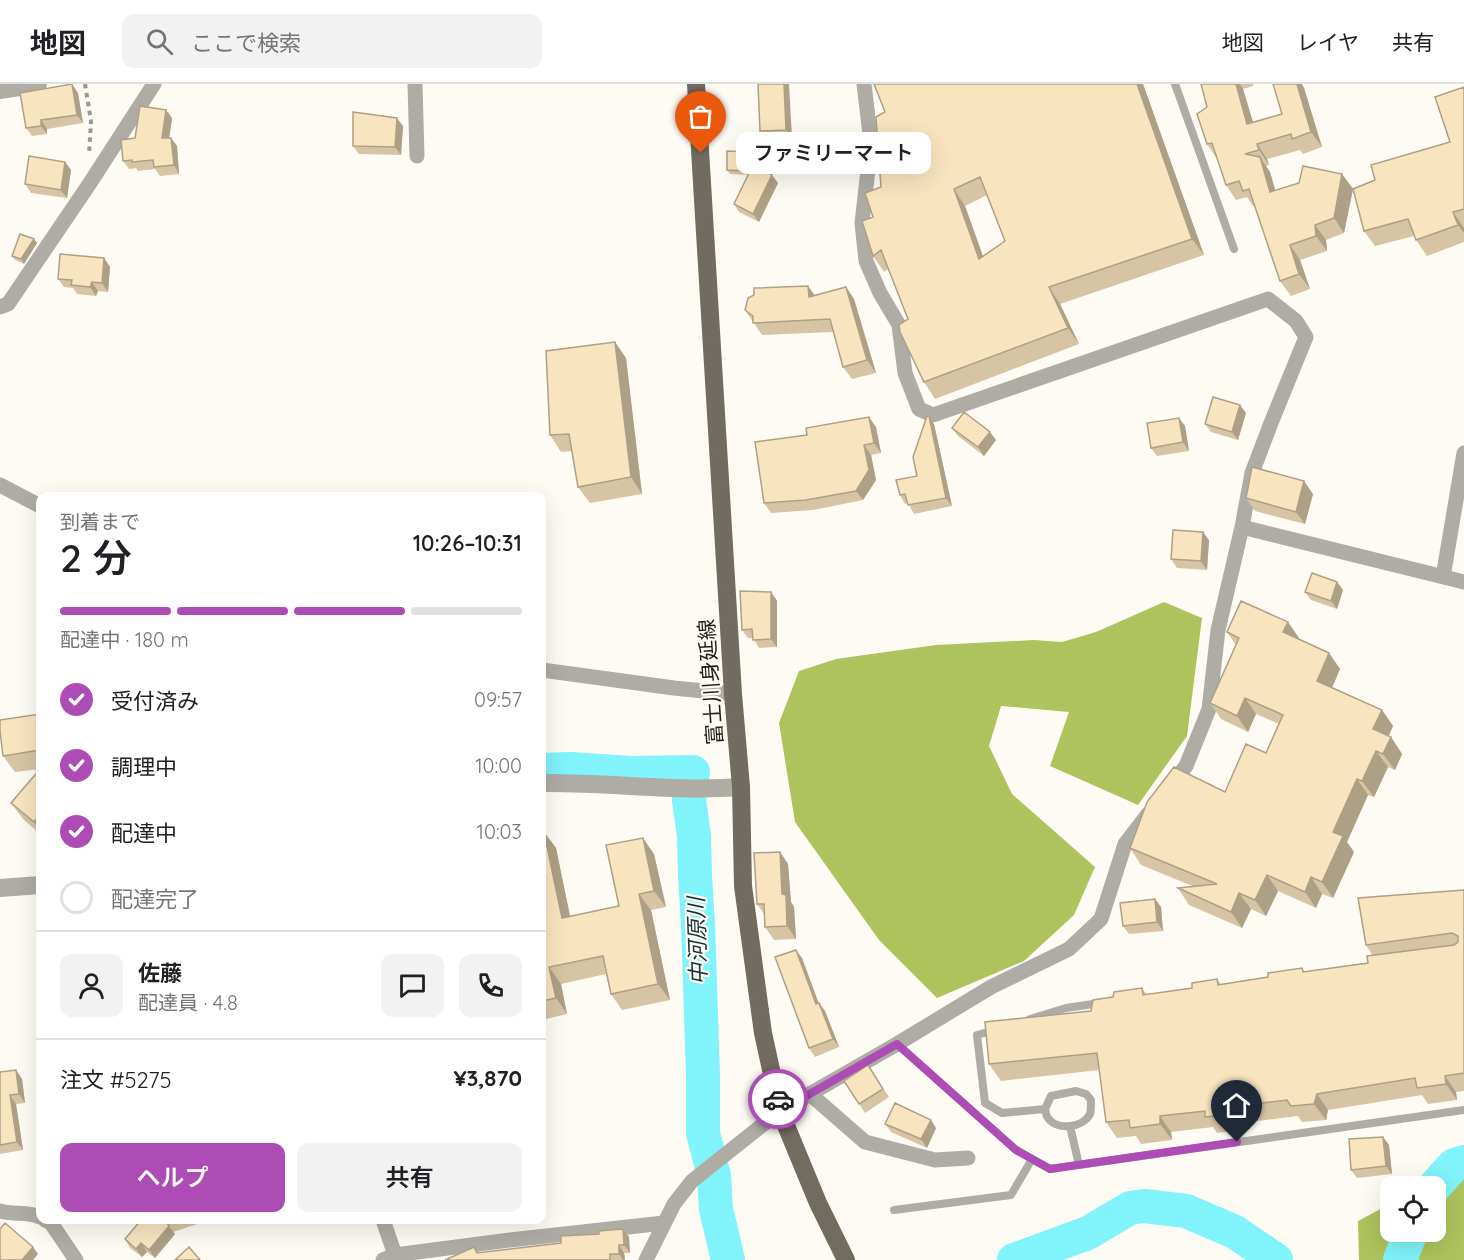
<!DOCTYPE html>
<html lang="ja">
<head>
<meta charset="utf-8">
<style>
  :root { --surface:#fff; --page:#f2f2f2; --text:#202124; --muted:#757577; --line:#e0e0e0; --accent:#ac4cb4 }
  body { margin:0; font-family:Quicksand,"Noto Sans JP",sans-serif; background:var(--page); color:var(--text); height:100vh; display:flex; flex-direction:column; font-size:22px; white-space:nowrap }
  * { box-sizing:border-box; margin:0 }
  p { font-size:20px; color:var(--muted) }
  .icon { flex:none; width:33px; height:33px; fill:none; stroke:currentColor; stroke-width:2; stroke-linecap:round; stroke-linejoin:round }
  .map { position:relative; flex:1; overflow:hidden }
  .details { position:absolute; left:36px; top:408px; width:510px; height:732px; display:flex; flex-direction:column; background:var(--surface); border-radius:12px; box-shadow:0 6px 24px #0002 }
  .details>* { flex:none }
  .controls { position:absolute; left:1380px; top:1092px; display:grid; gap:12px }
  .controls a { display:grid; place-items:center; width:66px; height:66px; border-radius:12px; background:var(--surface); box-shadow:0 6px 24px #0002; font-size:30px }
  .pin { position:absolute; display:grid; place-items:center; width:51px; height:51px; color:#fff; margin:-62px -26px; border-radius:50% 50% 50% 0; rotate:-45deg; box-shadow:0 0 6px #0007 }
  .pin .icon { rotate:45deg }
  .courier { position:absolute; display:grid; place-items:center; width:60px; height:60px; margin:-30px; border:4px solid #ac4cb4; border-radius:50%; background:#fff; color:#222; box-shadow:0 2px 8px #0007 }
  .bubble { position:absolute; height:42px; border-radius:12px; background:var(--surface); box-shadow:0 6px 24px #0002; font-size:20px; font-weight:600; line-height:42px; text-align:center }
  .summary em { font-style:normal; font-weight:600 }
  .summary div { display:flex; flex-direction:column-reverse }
  .summary { display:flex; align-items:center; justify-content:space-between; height:102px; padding:0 24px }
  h1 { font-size:39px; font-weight:600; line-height:45px }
  .bar { display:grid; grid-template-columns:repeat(4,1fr); gap:9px 6px; align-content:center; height:72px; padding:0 24px }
  .bar i { height:8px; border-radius:4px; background:var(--line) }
  .bar .active { background:var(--accent) }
  .bar p { grid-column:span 4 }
  .line { display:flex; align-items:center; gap:15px; padding:0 24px; border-top:2px solid var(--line) }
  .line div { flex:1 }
  .round { display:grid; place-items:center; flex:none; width:63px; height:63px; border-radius:12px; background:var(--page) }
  ol { padding:0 24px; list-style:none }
  li { display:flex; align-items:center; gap:18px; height:66px }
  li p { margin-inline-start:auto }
  li .icon { padding:6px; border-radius:50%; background:var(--accent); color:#fff; stroke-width:4 }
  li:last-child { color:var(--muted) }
  li i { width:33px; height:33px; border:3px solid var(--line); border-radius:50% }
  .button { display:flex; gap:12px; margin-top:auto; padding:12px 24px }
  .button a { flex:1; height:69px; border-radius:12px; background:var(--accent); color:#fff; font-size:24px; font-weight:600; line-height:69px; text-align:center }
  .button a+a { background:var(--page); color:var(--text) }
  header { display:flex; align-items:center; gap:36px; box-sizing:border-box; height:84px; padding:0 30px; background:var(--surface); border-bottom:2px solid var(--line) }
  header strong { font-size:28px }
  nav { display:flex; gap:33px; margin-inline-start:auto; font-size:21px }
  .search { width:420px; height:54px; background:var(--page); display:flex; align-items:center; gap:15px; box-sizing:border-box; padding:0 21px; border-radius:12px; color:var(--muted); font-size:22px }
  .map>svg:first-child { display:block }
  .forest { fill:#aec35d }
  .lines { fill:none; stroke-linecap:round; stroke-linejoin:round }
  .river { stroke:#81f3fa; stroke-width:34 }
  .path { stroke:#9b9792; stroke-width:4; stroke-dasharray:4.5 4.5; stroke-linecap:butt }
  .service { stroke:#afaca6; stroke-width:8 }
  .minor { stroke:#afaca6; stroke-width:15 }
  .tertiary { stroke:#afaca6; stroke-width:18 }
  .primary { stroke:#716b60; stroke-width:18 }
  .wall { fill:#d6c4a5; fill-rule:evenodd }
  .shaded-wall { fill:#aea086 }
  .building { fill:#f9e4c0; stroke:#aea086; stroke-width:1.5; fill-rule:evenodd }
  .done { stroke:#6f6b66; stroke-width:6; stroke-dasharray:0 10.8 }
  .route { stroke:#ac4cb4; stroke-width:8 }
  .labels { text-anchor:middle; stroke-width:4.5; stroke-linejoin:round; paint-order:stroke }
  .street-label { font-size:21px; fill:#221e19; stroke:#fefbf5 }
  .water-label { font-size:22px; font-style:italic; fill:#193334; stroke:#fefbf5 }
</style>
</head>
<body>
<header>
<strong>地図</strong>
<div class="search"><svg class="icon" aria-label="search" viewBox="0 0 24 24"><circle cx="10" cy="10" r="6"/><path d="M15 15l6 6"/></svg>ここで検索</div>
<nav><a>地図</a><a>レイヤ</a><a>共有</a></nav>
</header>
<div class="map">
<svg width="1464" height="1176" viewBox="0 0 1464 1176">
  <rect width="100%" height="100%" fill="#fefbf5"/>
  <path class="forest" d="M1164,518L1202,534L1187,652L1138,721L1050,682L1069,628L1001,622L989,662L1012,710L1095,783L1074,831L1024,877L937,914L879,856L795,738L779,639L799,587L836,575L936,561L1034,556L1062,558L1096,548Z
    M1464,1082V1176H1359L1358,1137L1390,1120V1148H1436V1102H1425Z"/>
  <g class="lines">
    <path class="river" d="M542,686L570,685L632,689L693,688L689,716L694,752L695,791L698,841L703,991V1049L714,1092L716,1125L728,1176
      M1435,1102L1454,1081L1464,1078
      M1014,1176L1088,1149L1130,1124L1144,1122L1186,1127L1235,1148L1276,1176
      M1400,1176L1411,1148"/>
    <path class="path" d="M85,0L91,37L89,71"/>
    <path class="service" d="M1175,0L1234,165
      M1030,935L1066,924L1100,919
      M995,946L977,951L985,1019L1002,1029L1045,1025
      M897,960L1016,1066L1050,1085L1464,1026
      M1076,1007L1086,1010L1091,1016C1091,1020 1091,1027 1090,1030C1083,1044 1057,1047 1048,1034C1046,1032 1046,1028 1045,1025L1051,1012Z
      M1070,1042L1079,1081
      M894,1126L1011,1111L1032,1075"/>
    <path class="minor" d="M415,0L417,72
      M864,0L871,59L862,139L866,177L880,209L899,241L905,289L919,325L933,331L1268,215L1296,237L1306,253L1271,339L1252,389L1242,443L1218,546L1209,625L1186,682L1170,702
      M0,223L8,220L90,99L154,0
      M0,401L40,422
      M1242,443L1464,498
      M1443,493L1464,369
      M542,586L674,604L733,610
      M810,1010L865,1058L935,1076L968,1074
      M0,1127C14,1131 28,1127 40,1133
      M45,1136L51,1139L76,1176
      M383,1136L395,1171
      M383,1176L395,1171L510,1156L664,1139
      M646,1176L674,1120L692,1097L780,1027L897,960L991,903L1069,865L1101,835L1125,760L1148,730"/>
    <path class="tertiary" d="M0,6L38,0
      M542,699C608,698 674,708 741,703
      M0,804L40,801"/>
    <path class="primary" d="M696,0L733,610L741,703L743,802L763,949L780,1027L818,1119L846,1176"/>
  </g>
  <path class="wall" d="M758,0L792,54L766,56L760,47Z
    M1143,0L1204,171L1060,220L1079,260L935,315L924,298L908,235L888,185L884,188L873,172V133L881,103L885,28ZM987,111L1005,157L983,172L965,122Z
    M1201,0H1253V2L1243,5L1253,38L1282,30L1304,4L1322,63L1303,70L1300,66L1267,75L1269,81L1266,82L1270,88L1275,106L1342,90L1353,105L1344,149L1326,156L1327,167L1300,176L1310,205L1291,212L1280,197L1255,121L1253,122L1247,113L1236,116L1226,101L1217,75L1207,60V23Z
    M1464,3V158L1427,172L1416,156L1414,152L1375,162L1364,147L1375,96L1450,58Z
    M78,9L83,39L47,45V50L32,52L26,44Z
    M166,26L172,34L169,54H171L177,62L179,90L160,92L155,85L138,87L136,84L129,85L123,77L135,54Z
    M403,42L401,71L359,70L353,62Z
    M747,68L750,72V87L778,99L759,138L739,128L734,120L748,91L730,90L727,86Z
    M65,78L71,86L67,114L31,109L25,100Z
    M34,155L37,159L24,180L15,176L12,172Z
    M104,174L110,183L108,208L98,207L96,212L77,210L73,204L64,203L58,195Z
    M808,202L815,212L846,203L854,215L876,289L852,295L843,283L833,248L762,251L745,226Z
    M626,274L642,410L590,419L578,403L572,367L561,368L550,351Z
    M1246,329L1238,356L1211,348L1205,340Z
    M934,340L952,422L914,430L908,419L905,420L900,411L917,392Z
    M1185,342L1189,367L1157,372L1151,364Z
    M876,343L881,369L871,371L876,396L863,416L813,426L771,429L764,419Z
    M952,344L996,356L984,372L958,352Z
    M1313,410L1305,440L1255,427L1246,414Z
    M1209,456L1207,486L1177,484L1171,475Z
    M1337,498L1343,506L1337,525L1311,516L1305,508Z
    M771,508L777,517V563L759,564L753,554H748L742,546Z
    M1227,548L1299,554V555L1329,569L1340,585L1332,604L1382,626L1393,642L1389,652L1391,653L1402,670L1395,686L1388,683L1374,713L1368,711L1347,758L1354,768L1333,814L1322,810L1316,824L1278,807L1266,832L1251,825L1242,844L1189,821L1178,804L1195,803L1141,781L1130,764L1225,708L1266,669L1279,640L1256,630L1248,648L1221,635L1210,619L1236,561Z
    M40,630V685L15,688L3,672Z
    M40,685V750L23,735L11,719Z
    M542,748H544L556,764L570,833L619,822L654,770L666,823L651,826L670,916L622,926L611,910L606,890L561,900L567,930L542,936Z
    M780,768L788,780L791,818L794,823L796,855L774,856L765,843L764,830L757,820Z
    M1464,806V1007L1456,1008L1457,1016L1428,1020L1422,1011L1328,1026L1326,1036L1302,1038L1298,1032L1249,1038L1250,1045L1217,1049L1213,1043L1171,1048L1172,1056L1141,1060L1136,1052L1117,1054L1106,1038L1099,986L1001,997L989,980L1091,927L1113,913L1142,904L1147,911L1192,904L1217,895L1221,900L1268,893L1302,884L1305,888L1368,879L1373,872L1366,861Z
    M1155,815L1161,823L1163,847L1129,850L1123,842Z
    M802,874L818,919H819L825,927L839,963L815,973L809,964Z
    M868,981L889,1013L865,1029L844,997Z
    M16,986L22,995L25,1019L16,1020L23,1066L0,1070V988Z
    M885,1040L936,1044L927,1064L891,1048Z
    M1383,1053L1389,1061L1392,1090L1357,1094L1351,1086Z
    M141,1136H210L173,1148L175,1150L155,1174L147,1168L142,1173L130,1164L125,1155Z
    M623,1145L629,1153L630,1169H624L625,1176H445L474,1163L478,1169L561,1159Z"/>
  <path class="shaded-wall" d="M72,0L78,9L83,39L77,31Z
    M784,0H789L792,54L786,46Z
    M1137,0H1143L1204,171L1192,155Z
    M1236,0H1240L1243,5L1258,55L1247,40Z
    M1297,0H1302L1304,4L1322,63L1311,48Z
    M166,26L172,34L168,63L162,54Z
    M397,34L403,42L401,71L395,63Z
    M41,36L47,45V50L41,42Z
    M171,54L177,62L179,90L174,81Z
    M1257,60L1267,75L1269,81L1259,66Z
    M747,68L750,72V91L747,87Z
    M1260,73L1270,88L1280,123L1270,108Z
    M65,78L71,86L67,114L61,106Z
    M1342,90L1353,105L1344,149L1334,134Z
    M772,91L778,99L759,138L753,130Z
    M954,105L965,122L990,192L979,175Z
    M1453,128L1464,144V149L1458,141Z
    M1315,141L1326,156L1327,167L1316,152Z
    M34,155L37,159L24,180L21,175Z
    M1290,161L1300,176L1310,205L1299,190Z
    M104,174L110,183L108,208L102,199Z
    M92,198L98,207L96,212L90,203Z
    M808,202L817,215L809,213Z
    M846,203L854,215L876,289L867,276Z
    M1049,203L1060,220L1079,260L1068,244Z
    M615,258L626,274L642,410L631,393Z
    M1240,321L1246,329L1238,356L1232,348Z
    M929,332L934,340L952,422L946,414Z
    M869,333L876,343L881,369L874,359Z
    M1179,334L1185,342L1189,367L1183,358Z
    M990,348L996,356L984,372L978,363Z
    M864,361L871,371L876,396L863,416L856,407Z
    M1304,397L1313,410L1305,440L1296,428Z
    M1203,448L1209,456L1207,486L1201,477Z
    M1337,498L1343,506L1337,525L1331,517Z
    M771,508L777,517V563L771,555Z
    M1288,538L1299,554L1295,564L1283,548Z
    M1329,569L1340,585L1328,613L1317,597Z
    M1245,614L1256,630L1248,648L1237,632Z
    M1382,626L1393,642L1384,661L1373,645Z
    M1391,653L1402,670L1395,686L1383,670Z
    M1376,667L1388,683L1374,713L1362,697Z
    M1357,695L1368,711L1347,758L1354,768L1333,814L1322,798L1333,748Z
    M40,730V748L34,738Z
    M544,748L556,764L574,851L562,834Z
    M643,754L654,770L666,823L654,807Z
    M780,768L788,780L791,818L794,823L796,855L787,842L782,810Z
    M1267,791L1278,807L1266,832L1255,816Z
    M1311,793L1322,810L1316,824L1305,808Z
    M1239,809L1251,825L1242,844L1231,828Z
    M639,810L651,826L670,916L658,900Z
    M1155,815L1161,823L1163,847L1157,838Z
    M796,866L802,874L822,928L816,920Z
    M549,883L561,900L567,930L556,914Z
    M819,919L825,927L839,963L833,955Z
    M16,986L22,995L25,1019L19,1010Z
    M1445,992L1456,1008L1457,1016L1446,1000Z
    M1317,1010L1328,1026L1326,1036L1314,1020Z
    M10,1011L16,1020L23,1066L17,1058Z
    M1237,1022L1249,1038L1250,1045L1238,1029Z
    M1160,1032L1171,1048L1172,1056L1160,1040Z
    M931,1036L936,1044L927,1064L921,1055Z
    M1383,1053L1389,1061L1392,1090L1386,1082Z
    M169,1142L175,1150L155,1174L149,1166Z
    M623,1145L629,1153L630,1169L624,1161Z
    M141,1159L147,1168L142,1173L136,1165Z
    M619,1161L624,1169L625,1176H623L619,1170Z
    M33,1163L38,1170L33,1176H22Z"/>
  <path class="building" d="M72,0L77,31L41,36V42L26,44L20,9Z
    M758,0H784L786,46L760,47Z
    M874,0H1137L1192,155L1049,203L1068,244L924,298L900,248L899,241L908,235L881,166L873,172L862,137L873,133L865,109L881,103L876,33L885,28ZM980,93L1005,157L979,175L954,105Z
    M1201,0H1236L1247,40L1282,30L1273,0H1297L1311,48L1292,55L1291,50L1257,60L1259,66L1245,70L1260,73L1270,108L1299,99L1303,82L1342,90L1334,134L1315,141L1316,152L1290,161L1299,190L1280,197L1249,105L1243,107L1239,97L1226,101L1212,59L1207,60L1197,30L1207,23Z
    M1464,3V125L1453,128L1458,141L1416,156L1408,135L1364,147L1353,105L1375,96L1371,81L1450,58L1435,13Z
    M140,22L166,26L162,54H171L174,81L154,83L153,76L132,78V76L123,77L121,56L135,54Z
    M353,28L397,34L395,63L353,62Z
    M727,67L747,68V87L727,86Z
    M29,72L65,78L61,106L25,100Z
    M753,81L772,91L753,130L734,120Z
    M20,150L34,155L21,175L12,172Z
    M60,170L104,174L102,199L92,198L90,203L71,201L72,196L58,195Z
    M808,202L809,213L846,203L867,276L843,283L830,235L753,239V232L745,226L748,214L754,211V204Z
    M615,258L631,393L578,403L569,350L550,351L546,267Z
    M1213,313L1240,321L1232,348L1205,340Z
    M964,328L990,348L978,363L952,344Z
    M927,332H929L946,414L908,421L905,410L900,411L896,396L917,392L913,373Z
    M869,333L874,359L864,361L869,386L856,407L806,416L764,419L755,358L807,351L806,344Z
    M1179,334L1183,358L1151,364L1147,339Z
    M1252,383L1304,397L1296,428L1246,414Z
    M1173,446L1203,448L1201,477L1171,475Z
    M1312,489L1337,498L1331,517L1305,508Z
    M740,507L771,508V555L753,556L752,545L742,546Z
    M1241,517L1288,538L1283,548L1329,569L1317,597L1382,626L1373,645L1391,653L1383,670L1376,667L1362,697L1357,695L1333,748L1343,752L1322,798L1311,793L1305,808L1267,791L1255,816L1239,809L1231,828L1178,804L1217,800L1130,764L1147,718L1174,683L1225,708L1246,660L1266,669L1283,631L1245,614L1237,632L1210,619L1239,554L1227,548Z
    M40,630V666L3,672L0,647V636Z
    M40,685V730L34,738L11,719Z
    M542,748H544L562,834L619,822L606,761L643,754L654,807L639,810L658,900L611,910L603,872L549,883L556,914L542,917Z
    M780,768L782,810L786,811L787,842L765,843L764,820H757L754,769Z
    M1464,806V989L1445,992L1446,1000L1417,1004L1415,994L1317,1010L1314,1020L1291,1022L1287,1016L1237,1022L1238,1029L1205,1033V1027L1160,1032V1040L1130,1044L1129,1036L1106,1038L1097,969L989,980L985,938L1091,927L1093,916L1113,913L1114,908L1142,904L1143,911L1192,904V899L1217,895L1218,901L1268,893V889L1302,884L1303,888L1368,879L1367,872L1454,861L1458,858V852L1452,849L1366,861L1358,814Z
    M1155,815L1157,838L1123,842L1120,819Z
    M796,866L816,920L819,919L833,955L809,964L775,873Z
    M868,981L883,1005L859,1020L844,997Z
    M16,986L19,1010L10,1011L17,1058L0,1061V988Z
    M895,1019L931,1036L921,1055L885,1040Z
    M1383,1053L1386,1082L1351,1086L1349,1055Z
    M141,1136H179L167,1139L169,1142L149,1166L141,1159L136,1165L125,1155Z
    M5,1139L33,1163L22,1176H0V1145Z
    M623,1145L624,1161H619V1170H610V1176H445L474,1163L477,1169L561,1159V1152L599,1150V1147Z
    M189,1163L200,1176H175Z"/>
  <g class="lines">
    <path class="done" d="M701,69L733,610L741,704L743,802L763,949L778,1015"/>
    <path class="route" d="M778,1015L780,1027L897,960L1016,1066L1050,1085L1237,1058"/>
  </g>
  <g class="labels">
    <g class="street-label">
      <text transform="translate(711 598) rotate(-94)" y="7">富士川身延線</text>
    </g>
    <g class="water-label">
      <text transform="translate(697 857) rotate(-92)" y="8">中河原川</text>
    </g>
  </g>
</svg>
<div class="controls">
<a><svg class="icon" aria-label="locate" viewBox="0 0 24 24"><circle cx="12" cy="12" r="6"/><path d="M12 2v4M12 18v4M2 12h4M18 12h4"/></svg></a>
</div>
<div class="pin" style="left:701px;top:69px;background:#ea580c"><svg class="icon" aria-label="bag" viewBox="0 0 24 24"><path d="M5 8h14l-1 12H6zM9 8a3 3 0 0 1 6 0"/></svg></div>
<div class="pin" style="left:1237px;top:1058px;background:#1f2937"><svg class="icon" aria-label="home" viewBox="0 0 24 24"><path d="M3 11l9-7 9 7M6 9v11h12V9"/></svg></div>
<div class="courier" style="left:778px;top:1015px"><svg class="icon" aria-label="car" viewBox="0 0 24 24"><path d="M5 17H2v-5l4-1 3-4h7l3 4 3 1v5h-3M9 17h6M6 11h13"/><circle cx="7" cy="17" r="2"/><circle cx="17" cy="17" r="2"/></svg></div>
<div class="bubble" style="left:736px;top:48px;width:195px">ファミリーマート</div>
<section class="details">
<div class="summary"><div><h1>2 分</h1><p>到着まで</p></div><em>10:26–10:31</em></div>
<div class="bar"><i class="active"></i><i class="active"></i><i class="active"></i><i></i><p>配達中 · 180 m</p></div>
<ol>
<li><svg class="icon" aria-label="check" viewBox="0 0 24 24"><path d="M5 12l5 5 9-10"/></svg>受付済み<p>09:57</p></li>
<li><svg class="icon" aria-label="check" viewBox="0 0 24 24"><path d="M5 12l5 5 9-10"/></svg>調理中<p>10:00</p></li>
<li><svg class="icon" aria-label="check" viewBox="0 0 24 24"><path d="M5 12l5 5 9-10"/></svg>配達中<p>10:03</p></li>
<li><i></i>配達完了</li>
</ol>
<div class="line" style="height:108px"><a class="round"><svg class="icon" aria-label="person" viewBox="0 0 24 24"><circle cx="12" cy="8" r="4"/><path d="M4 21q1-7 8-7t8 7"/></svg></a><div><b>佐藤</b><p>配達員 · 4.8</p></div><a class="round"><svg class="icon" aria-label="chat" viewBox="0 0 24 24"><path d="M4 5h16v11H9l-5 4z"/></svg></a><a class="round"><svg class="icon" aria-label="phone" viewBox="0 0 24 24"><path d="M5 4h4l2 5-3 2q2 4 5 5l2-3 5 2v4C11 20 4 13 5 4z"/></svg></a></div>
<div class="line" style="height:78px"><div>注文 #5275</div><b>¥3,870</b></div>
<div class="button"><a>ヘルプ</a><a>共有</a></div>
</section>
</div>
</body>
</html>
